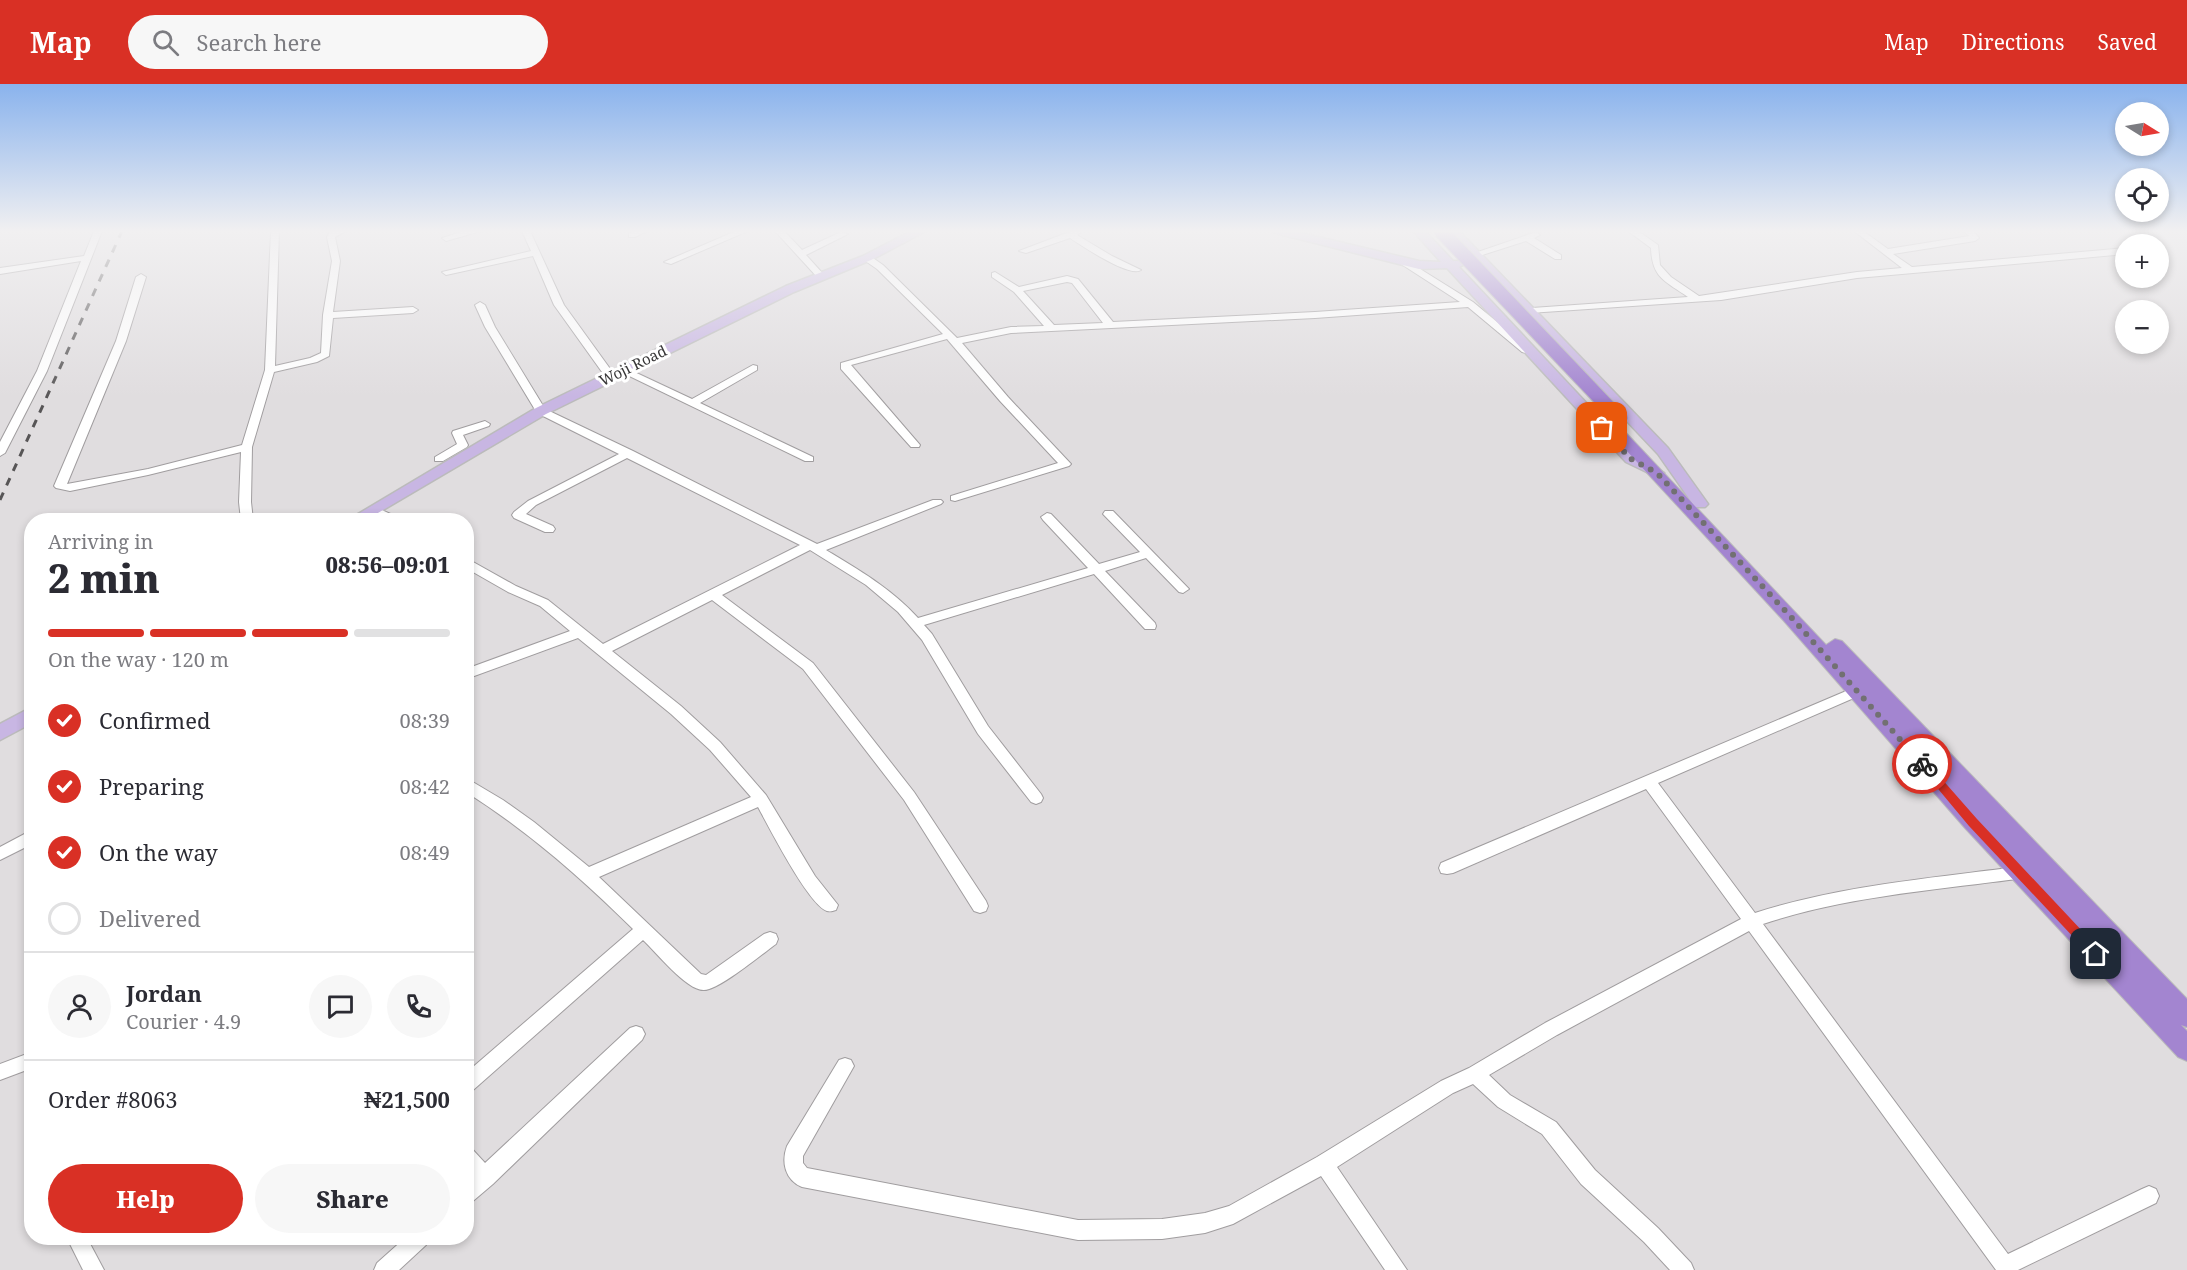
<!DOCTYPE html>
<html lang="en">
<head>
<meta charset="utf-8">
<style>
  :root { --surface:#fff; --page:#f7f7f7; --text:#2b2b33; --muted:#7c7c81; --line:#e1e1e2; --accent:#d93025 }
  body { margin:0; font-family:"Noto Serif",serif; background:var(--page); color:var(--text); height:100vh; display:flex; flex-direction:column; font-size:22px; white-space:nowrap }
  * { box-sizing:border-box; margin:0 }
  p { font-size:20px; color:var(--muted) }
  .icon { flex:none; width:33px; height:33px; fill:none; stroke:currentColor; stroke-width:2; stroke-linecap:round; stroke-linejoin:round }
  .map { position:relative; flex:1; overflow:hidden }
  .details { position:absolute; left:24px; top:429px; width:450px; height:732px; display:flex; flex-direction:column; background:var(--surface); border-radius:24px; box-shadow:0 3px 9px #0003 }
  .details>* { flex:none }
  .needle { width:39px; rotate:101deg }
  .tools { position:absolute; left:2115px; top:18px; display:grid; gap:12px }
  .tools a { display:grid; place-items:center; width:54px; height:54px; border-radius:50%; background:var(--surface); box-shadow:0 3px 9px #0003; font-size:30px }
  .pin { position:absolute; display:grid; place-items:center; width:51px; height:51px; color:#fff; margin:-26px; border-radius:12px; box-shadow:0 3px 9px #0006 }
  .courier { position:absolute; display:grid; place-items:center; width:60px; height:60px; margin:-30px; border:4px solid #d93025; border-radius:50%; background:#fff; color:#222; box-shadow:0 2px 8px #0007 }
  .headline em { font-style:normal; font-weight:800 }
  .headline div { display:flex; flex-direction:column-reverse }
  .headline { display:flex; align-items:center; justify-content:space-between; height:102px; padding:0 24px }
  h1 { font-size:39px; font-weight:800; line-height:45px }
  .bar { display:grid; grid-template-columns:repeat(4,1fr); gap:9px 6px; align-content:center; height:72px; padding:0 24px }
  .bar i { height:8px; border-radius:4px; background:var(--line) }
  .bar .current { background:var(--accent) }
  .bar p { grid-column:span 4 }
  .line { display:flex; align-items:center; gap:15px; padding:0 24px; border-top:2px solid var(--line) }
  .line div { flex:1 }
  .round { display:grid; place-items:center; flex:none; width:63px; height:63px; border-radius:32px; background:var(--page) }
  ol { padding:0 24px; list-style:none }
  li { display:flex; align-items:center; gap:18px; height:66px }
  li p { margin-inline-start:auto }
  li .icon { padding:6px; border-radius:50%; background:var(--accent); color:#fff; stroke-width:4 }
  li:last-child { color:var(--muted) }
  li i { width:33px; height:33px; border:3px solid var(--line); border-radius:50% }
  .button { display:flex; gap:12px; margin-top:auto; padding:12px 24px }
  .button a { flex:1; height:69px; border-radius:36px; background:var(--accent); color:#fff; font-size:24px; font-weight:800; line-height:69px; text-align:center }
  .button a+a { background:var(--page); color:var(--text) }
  header { display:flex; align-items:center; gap:36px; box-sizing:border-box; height:84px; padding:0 30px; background:var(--accent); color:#fff }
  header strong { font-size:28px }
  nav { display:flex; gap:33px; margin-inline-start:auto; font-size:21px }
  .search { width:420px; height:54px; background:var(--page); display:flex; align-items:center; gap:15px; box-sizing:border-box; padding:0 21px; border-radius:33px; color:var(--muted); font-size:22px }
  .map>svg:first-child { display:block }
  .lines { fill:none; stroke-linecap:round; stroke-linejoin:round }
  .minor-casing { stroke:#a09d9f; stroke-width:2 }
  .major-casing { stroke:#bbb; stroke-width:3 }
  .highway-casing { stroke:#bbb; stroke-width:2 }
  .minor { fill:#fff; fill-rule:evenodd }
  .major { fill:#c8b6e3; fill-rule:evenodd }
  .highway { fill:#a385d0; fill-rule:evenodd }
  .rail { stroke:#575556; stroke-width:3; stroke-dasharray:8 8; stroke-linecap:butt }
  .highway-bridge-far1-casing { stroke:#bbb; stroke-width:16; stroke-linecap:butt }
  .highway-bridge-casing { stroke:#bbb; stroke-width:20; stroke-linecap:butt }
  .highway-bridge-far1 { stroke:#a385d0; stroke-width:14 }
  .highway-bridge { stroke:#a385d0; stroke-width:17 }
  .route { fill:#d93025 }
  .done { stroke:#727072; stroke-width:6; stroke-dasharray:0 10.8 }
  .labels { text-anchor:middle; stroke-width:6; stroke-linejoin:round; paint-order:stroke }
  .far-street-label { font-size:15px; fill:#373637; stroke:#fff }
</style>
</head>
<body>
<header>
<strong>Map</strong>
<div class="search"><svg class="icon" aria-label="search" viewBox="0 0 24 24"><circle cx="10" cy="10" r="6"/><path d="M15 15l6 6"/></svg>Search here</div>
<nav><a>Map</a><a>Directions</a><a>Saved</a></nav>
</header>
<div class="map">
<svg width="2187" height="1186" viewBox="0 0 2187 1186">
  <rect width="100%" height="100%" fill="#e0dddf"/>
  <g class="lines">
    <defs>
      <path id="minor" d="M94,147H102L47,287L5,369L0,372V358L37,287L81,177L0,190V184L84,172Z
        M271,147H279L275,282L310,274L321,269L323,231L332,177L327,153L330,148L346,147L335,153L340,177L333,228L413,223L418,226L413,229L333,234L329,272L317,278L274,288L252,363L251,418L253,436H241L239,418L241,368L148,391L70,407L56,404L54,402L116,257L136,193L141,190L146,193L126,257L67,400L148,385L242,361L265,286Z
        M465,147H481L446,157L442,154Z
        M522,147H530L564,221L616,293L615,295H607L554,221L533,172L446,191L442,188L531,167Z
        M635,147H647L635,153H629V149Z
        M736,147H748L671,180L664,178Z
        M775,147H784L802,166L841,148L848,150L806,171L825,192L821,195L818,194Z
        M1072,147H1082L1077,151L1112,172L1141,186C1130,194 1082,162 1070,154L1026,169L1019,167Z
        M1628,147H1638L1658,161L1660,181L1671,193L1699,212L1857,188L1902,184L1854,147H1863L1888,165L1969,152L1964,147H1973L1979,154L1975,157L1893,170L1912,183L2126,164V170L1857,194L1721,216L1529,229V225L1532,224L1688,213C1665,197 1652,194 1651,164Z
        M1536,148L1540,151L1534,154L1561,171V175H1555L1526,157L1476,173L1472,170Z
        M864,172H870L883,181L957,254L1011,243L1044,242L1014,208L992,193V189L995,188L1019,203L1067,192L1078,195L1113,238L1315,228L1460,218L1398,178L1397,176L1401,173L1473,218L1528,264L1536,267L1531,270L1522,268L1468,223L1315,234L1011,249L962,259L1008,313L1071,380L1069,382L955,417L951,416V412L1058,379L1000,317L947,255L851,281L920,361L919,363H911L841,285V279L943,250L877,185L864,176ZM1067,198L1072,199L1103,239L1054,241L1023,207Z
        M480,218L485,221L495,243L545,325L633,367L817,460L933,416H941L943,418L941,420L826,466C859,486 892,505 918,534L1088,484L1043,436L1041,433L1047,429L1051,430L1099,480L1140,468L1103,430L1105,427H1113L1189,505L1183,509L1179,508L1146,474L1105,487L1155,539L1156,542L1155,545H1145L1094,490L924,541L932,550L988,642L1041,710L1043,714L1041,718L1036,720L1031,718L978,650L922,556L898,528L866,501L810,466L722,511L813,579L914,708L986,817L988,822L986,827L980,829L974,827L904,716L803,585L712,516L612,567L681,622L720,658L766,711L815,792L838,821L836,826C832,827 831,828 827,827C808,820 769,743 758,723L599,793L701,890L706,891L764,850L770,848L776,850L778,855L776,860C762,870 719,906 704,906C687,907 656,868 643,856L472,1007L466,1009V989L633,845C581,794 528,747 466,708V694L503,716L534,738L589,783L751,713L710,666L671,630L578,554L466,595V585L570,547L540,522L508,508L466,484V474L516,502L548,516L603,560L800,461L627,374L536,421L526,430L553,442L555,445L553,448H545L514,434L512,431L514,428L528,417L619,370L537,329L485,243L475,221Z
        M753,281L757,282V286L700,319L813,373V377H805L619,287L624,284L628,285L692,315Z
        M485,337L490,340L489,342L463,351L468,361L467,363L443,377H435V373L457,360L452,349L453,347Z
        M373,422L397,433L399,436C387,437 376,435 367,426Z
        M1858,602L1865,607L1863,610L1658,699L1755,829C1842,801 1934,794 2024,782L2030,783L2032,788L2030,793L2024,794C1937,806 1847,812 1763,840L2008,1170L2142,1105L2149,1102L2156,1105L2159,1112L2156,1119L2018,1186H1996L1749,847L1557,951L1489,991L1510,1011L1556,1038L1595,1086L1658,1144L1691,1179L1694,1186H1670L1644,1158L1581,1100L1542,1050L1498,1023L1473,1000L1453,1009L1337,1083L1407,1186H1385L1321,1092L1233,1140L1205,1149L1162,1155L1078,1156L802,1103C785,1096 781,1078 787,1062L839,976L845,974L851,976L854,982L803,1072V1079L807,1084L1078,1136L1162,1135L1205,1129L1229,1122L1317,1073L1441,997L1469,984L1545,939L1741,835L1646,705L1453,789L1447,790L1441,789L1439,784L1441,779Z
        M32,746V760L0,776V763Z
        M636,942L642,944L645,950L642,956L493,1100L473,1117L466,1119V1096L471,1092L466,1087V1064L473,1066L485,1079L630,944Z
        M32,968V984L0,996V980Z
        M67,1154H87L104,1186H83Z
        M405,1154H429L426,1161L399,1186H374L377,1179Z"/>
      <path id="major" d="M911,147H926L871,176L794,208L546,330L366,436H348L536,324L786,202L863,172Z
        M1273,147H1293L1419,177L1441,178L1413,147H1425L1453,177H1463L1465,180L1459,183L1636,372L1664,389L1657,393L1626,378L1447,184L1419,185L1275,149Z
        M1447,147H1459L1668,364L1708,420L1705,423H1695L1658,370Z
        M32,623V639L0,656V640Z"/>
      <path id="highway" d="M1606,331L1611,333L1826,561L1835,555L1842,557L2187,915V943L2181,941L2187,947V977L2178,973L1965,744L1784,537L1601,339L1598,336Z"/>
    </defs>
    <use href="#minor" class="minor-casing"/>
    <use href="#major" class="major-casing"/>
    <use href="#highway" class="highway-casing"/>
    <use href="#minor" class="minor"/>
    <use href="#major" class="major"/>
    <use href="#highway" class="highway"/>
    <path class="rail" d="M0,416L122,147"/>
    <defs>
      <path id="highway-bridge-far1" d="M1441,147L1615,330"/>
      <path id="highway-bridge" d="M1614,329L1619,334"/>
    </defs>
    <use href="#highway-bridge-far1" class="highway-bridge-far1-casing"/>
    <use href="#highway-bridge" class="highway-bridge-casing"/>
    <use href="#highway-bridge-far1" class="highway-bridge-far1"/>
    <use href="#highway-bridge" class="highway-bridge"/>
  </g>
  <linearGradient id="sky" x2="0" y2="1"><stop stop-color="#8ab3ed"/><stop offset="0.47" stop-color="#f1f0f1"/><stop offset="1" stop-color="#f1f0f1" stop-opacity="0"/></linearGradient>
  <rect width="2187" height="313" fill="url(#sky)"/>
  <path class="route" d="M1922,676L1926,677L1977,735L2100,866V873H2092L1969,742L1919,682V677Z"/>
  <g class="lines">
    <path class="done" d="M1602,344L1631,375L1657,389L1791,533L1922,680"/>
  </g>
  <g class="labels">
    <g class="far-street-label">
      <text transform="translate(633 282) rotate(-26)" y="5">Woji Road</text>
    </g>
  </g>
</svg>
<div class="tools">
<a><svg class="needle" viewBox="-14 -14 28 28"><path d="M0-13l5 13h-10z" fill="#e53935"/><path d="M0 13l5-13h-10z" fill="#7c7c81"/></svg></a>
<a><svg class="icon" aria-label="locate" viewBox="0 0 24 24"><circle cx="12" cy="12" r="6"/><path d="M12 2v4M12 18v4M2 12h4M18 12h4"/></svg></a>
<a>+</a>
<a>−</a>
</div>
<div class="pin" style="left:1602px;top:344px;background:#ea580c"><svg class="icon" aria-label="bag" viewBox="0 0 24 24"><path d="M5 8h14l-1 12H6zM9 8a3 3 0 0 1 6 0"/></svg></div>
<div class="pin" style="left:2096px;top:870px;background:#1f2937"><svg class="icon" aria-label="home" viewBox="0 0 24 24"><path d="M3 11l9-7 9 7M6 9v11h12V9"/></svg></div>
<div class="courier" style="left:1922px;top:680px"><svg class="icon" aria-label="bike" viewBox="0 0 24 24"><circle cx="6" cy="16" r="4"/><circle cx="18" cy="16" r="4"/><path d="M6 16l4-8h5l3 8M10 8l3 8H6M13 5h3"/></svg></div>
<section class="details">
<div class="headline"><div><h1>2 min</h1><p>Arriving in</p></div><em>08:56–09:01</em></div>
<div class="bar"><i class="current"></i><i class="current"></i><i class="current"></i><i></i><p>On the way · 120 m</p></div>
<ol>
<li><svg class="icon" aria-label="check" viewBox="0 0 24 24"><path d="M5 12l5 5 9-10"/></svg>Confirmed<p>08:39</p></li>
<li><svg class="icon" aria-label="check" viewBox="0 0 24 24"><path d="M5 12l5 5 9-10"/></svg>Preparing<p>08:42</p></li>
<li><svg class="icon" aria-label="check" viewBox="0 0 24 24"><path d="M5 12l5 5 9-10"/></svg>On the way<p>08:49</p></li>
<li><i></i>Delivered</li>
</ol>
<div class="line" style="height:108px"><a class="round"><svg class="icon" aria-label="person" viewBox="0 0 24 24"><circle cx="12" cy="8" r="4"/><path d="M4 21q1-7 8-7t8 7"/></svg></a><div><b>Jordan</b><p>Courier · 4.9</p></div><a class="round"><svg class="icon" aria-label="chat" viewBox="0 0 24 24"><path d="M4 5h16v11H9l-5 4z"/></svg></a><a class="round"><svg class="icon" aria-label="phone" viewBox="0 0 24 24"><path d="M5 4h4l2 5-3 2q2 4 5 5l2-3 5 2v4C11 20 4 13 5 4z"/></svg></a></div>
<div class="line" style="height:78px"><div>Order #8063</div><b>₦21,500</b></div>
<div class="button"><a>Help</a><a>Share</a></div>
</section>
</div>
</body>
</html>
